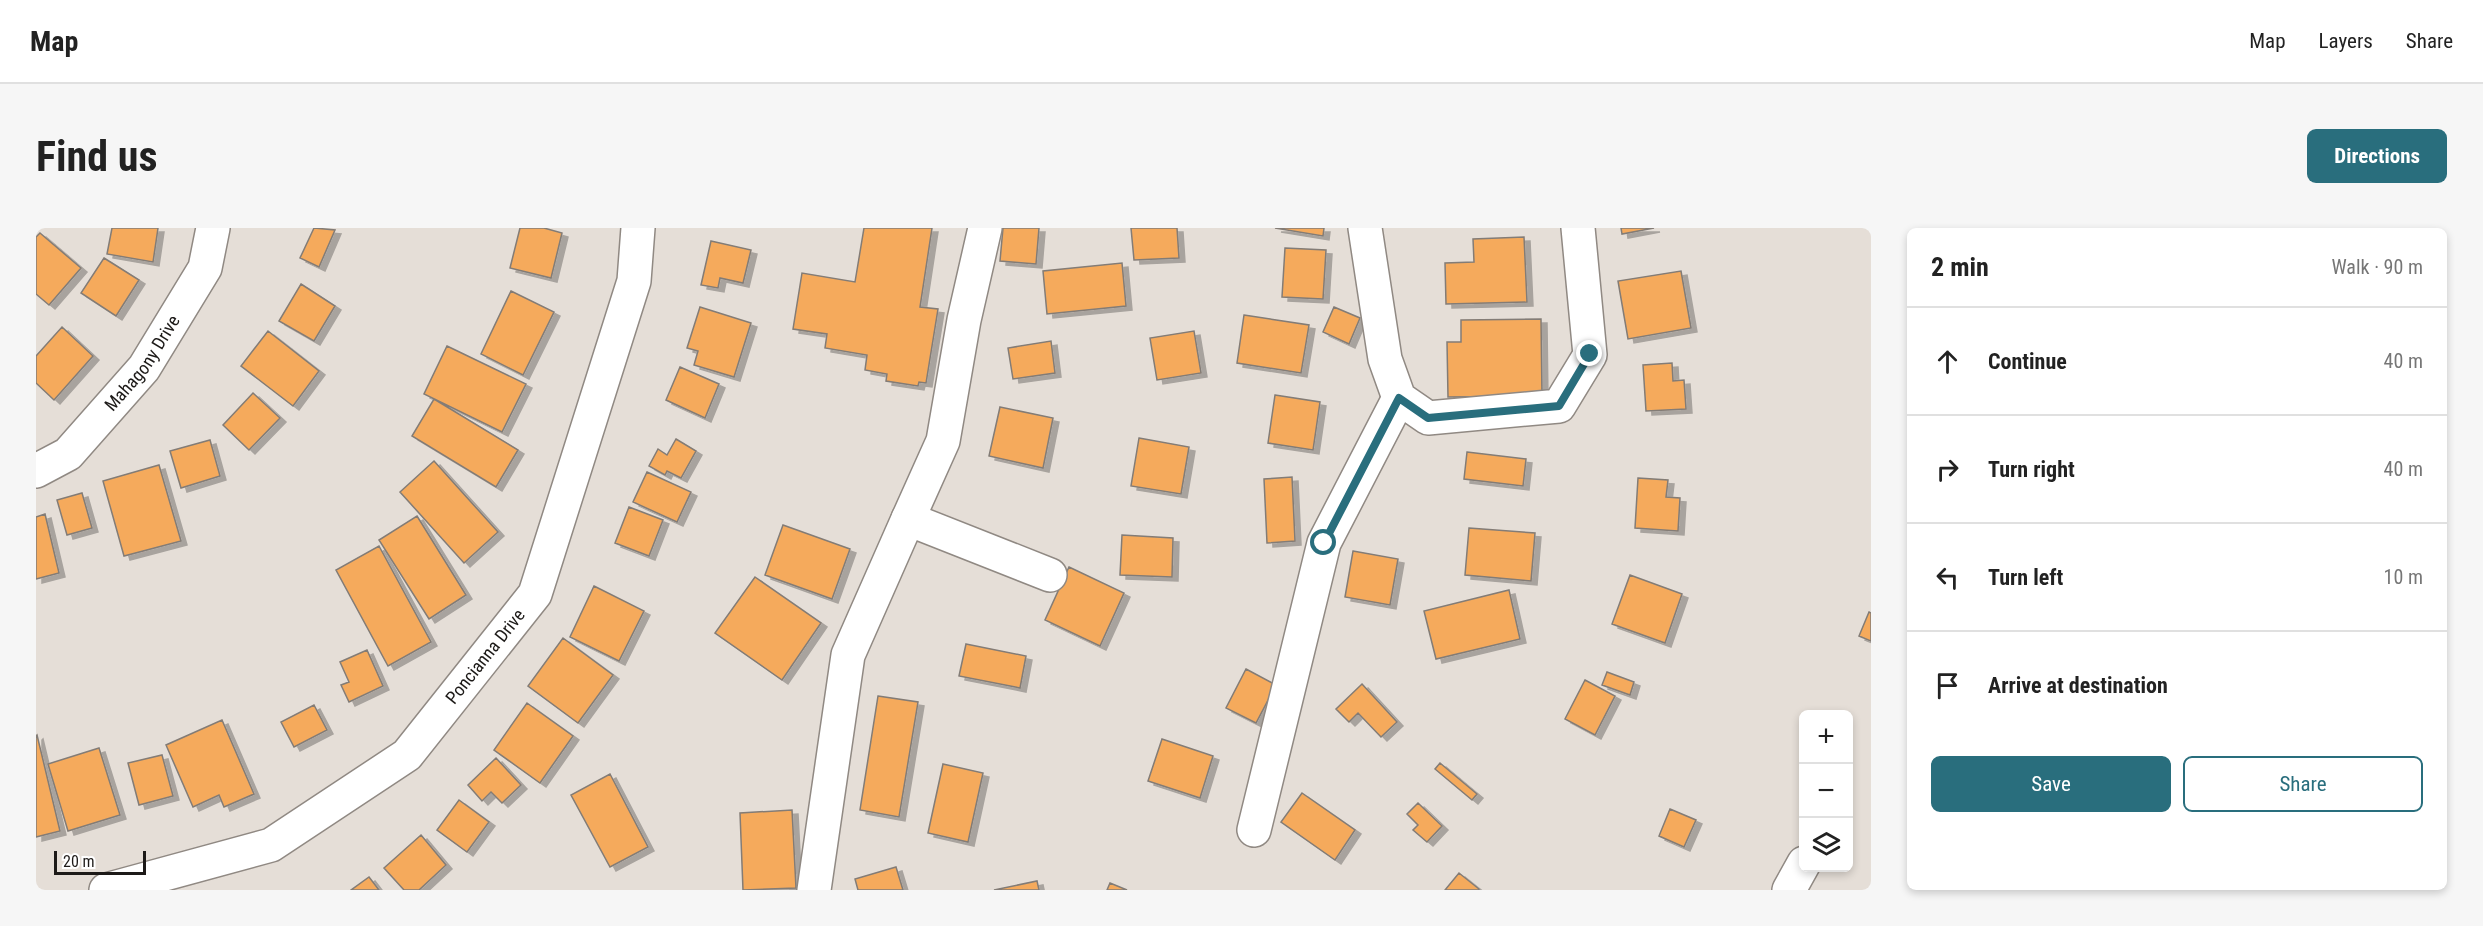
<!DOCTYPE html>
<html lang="en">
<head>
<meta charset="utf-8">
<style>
	body { margin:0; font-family:"Roboto Condensed",sans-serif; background:#f6f6f6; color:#222 }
	.controls { position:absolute; right:18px; bottom:18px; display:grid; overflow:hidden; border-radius:9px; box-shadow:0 3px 9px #0003 }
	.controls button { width:54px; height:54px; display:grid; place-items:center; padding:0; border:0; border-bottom:2px solid #e0e0e0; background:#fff; color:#222; font:30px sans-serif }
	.scale { position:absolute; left:18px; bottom:15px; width:92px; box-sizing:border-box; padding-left:6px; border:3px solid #1d1a18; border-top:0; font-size:16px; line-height:21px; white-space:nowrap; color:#1d1a18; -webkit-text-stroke:4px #fff; paint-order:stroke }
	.stop { position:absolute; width:18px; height:18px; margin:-14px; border:4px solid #296e7d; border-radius:50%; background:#fff }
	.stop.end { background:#296e7d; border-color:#fff; box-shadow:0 2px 6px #0008 }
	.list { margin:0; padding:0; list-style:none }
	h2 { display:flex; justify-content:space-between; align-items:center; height:78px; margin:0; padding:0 24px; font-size:26px }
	h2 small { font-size:20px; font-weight:400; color:#767676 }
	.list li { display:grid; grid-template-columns:39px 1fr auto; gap:18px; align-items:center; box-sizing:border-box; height:108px; padding:0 24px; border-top:2px solid #e0e0e0 }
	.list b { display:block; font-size:22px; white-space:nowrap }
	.list em { font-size:20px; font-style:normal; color:#767676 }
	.actions { display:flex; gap:12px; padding:18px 24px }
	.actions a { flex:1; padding:14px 0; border:2px solid #296e7d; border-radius:9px; text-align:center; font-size:21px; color:#296e7d }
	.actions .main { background:#296e7d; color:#fff }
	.icon { flex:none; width:33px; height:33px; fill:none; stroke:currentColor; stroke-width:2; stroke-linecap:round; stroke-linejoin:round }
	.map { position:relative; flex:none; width:1835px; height:662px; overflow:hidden; border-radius:9px }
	header { display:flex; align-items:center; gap:36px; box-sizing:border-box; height:84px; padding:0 30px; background:#fff; border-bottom:2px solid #e0e0e0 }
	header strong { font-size:28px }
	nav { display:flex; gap:33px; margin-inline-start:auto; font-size:21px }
	.intro { display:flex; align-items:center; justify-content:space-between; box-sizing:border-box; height:144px; padding:0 36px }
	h1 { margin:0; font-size:42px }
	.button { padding:15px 27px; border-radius:9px; background:#296e7d; color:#fff; font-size:21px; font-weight:700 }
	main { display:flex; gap:36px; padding:0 36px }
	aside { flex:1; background:#fff; border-radius:9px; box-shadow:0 3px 9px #0003 }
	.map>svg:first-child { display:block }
	.building { fill:#f5aa5c; stroke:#837c76; stroke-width:1.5; filter:url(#shadow) }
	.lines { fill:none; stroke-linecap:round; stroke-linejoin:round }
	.minor-casing { stroke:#908983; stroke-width:36 }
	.minor { stroke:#fff; stroke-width:33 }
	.route { stroke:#296e7d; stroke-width:8 }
	.labels { text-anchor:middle; stroke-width:5; stroke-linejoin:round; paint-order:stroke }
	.street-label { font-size:18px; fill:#1d1a18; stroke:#fff }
</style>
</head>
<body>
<header>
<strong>Map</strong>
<nav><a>Map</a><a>Layers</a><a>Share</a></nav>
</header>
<div class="intro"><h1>Find us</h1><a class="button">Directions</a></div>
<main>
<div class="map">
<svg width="1835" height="662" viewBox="0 0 1835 662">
	<defs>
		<filter id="shadow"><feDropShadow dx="6" dy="4" stdDeviation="0" flood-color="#0004"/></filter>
	</defs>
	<rect width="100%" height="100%" fill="#e5ded7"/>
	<path class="building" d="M76 0H122L117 34 71 26Z
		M278 0 299 2 283 39 264 30Z
		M484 0H508L526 5 515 50 474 40Z
		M828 0H896L884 79 902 81 890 155 883 154 882 158 850 153 851 146 829 142 831 127 789 120 791 106 757 101 766 45 819 54Z
		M967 0H1003L1000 36 964 33Z
		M1095 0H1141L1143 30 1098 32Z
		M1239 0H1288L1287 8Z
		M1585 0H1618L1586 6Z
		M4 5 45 40 13 77 0 66V9Z
		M1488 9 1491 74 1410 76 1409 35 1438 34 1437 11Z
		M675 13 715 22 707 55 684 50 682 60 665 57Z
		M1249 20 1290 22 1287 71 1246 69Z
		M68 30 103 52 80 88 45 65Z
		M1086 35 1090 78 1011 86 1007 43Z
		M1645 43 1655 100 1592 111 1582 53Z
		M265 56 299 78 278 113 243 93Z
		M475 63 518 84 487 147 445 126Z
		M664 79 715 95 698 149 658 137 662 123 651 120Z
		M1298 79 1324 90 1313 116 1287 104Z
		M1208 87 1273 97 1265 145 1201 135Z
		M1505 91 1506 168 1412 169 1411 114H1425V92Z
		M26 99 57 128 18 172 0 155V128Z
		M232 103 283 143 257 178 205 138Z
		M1158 103 1165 145 1121 152 1114 110Z
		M1015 113 1019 145 977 151 972 120Z
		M411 118 490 156 466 204 388 166Z
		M1636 135 1637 153 1648 152 1650 181 1610 183 1607 137Z
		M644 139 683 156 669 190 630 172Z
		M217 165 244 190 213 222 187 197Z
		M1239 167 1284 174 1277 222 1232 215Z
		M398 171 482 222 460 259 376 208Z
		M964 179 1017 190 1007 240 953 228Z
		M1103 210 1153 219 1145 266 1095 258Z
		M640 211 660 223 645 250 631 243 629 247 613 238 622 221 631 227Z
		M174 212 184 248 145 260 134 223Z
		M1431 224 1490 231 1487 258 1428 251Z
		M398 233 462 304 428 335 364 264Z
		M123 237 145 313 88 328 67 253Z
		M611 244 655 264 641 294 597 274Z
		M1256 249 1259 313 1231 315 1228 251Z
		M1602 250 1632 252 1630 269 1644 270 1642 303 1599 300Z
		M46 265 56 300 31 307 21 272Z
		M593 279 627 292 613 328 579 315Z
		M9 286 23 345 0 351V289Z
		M381 288 430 367 393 391 343 312Z
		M747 297 814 321 796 371 729 347Z
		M1433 300 1499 305 1495 353 1429 347Z
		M1086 307 1137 310 1136 349 1084 347Z
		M343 318 395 414 352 438 300 342Z
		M1317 323 1362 331 1354 377 1309 369Z
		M1033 339 1088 365 1064 418 1009 392Z
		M1594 347 1646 366 1629 415 1576 396Z
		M719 349 785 395 746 452 679 405Z
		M558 358 608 383 583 433 534 409Z
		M1473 362 1484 411 1400 431 1388 383Z
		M1833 384 1835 385V413L1823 408Z
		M527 410 577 447 542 495 492 458Z
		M930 416 990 428 984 460 923 448Z
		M331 422 347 458 313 474 305 457 313 454 304 434Z
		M1210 441 1240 457 1220 495 1190 480Z
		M1571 444 1598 454 1594 467 1566 457Z
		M1549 452 1579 468 1559 507 1529 491Z
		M1326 456 1361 494 1345 509 1322 485 1313 494 1300 481Z
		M842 468 882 474 863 589 824 582Z
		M491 475 537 508 504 555 458 522Z
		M278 477 291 502 258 519 245 494Z
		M186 492 218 566 188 579 183 567 157 579 130 517Z
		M1 507 24 603 0 609V508Z
		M1126 511 1177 528 1164 570 1112 553Z
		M63 520 84 587 32 603 12 536Z
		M126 527 137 568 103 577 92 535Z
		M460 530 485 557 466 575 455 564 446 573 432 557Z
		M1404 535 1441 566 1436 572 1399 541Z
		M907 536 947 545 932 614 892 605Z
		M574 546 612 619 574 639 535 567Z
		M1266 565 1319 602 1299 632 1245 594Z
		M423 572 453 594 431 624 401 602Z
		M1382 575 1406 598 1391 614 1377 602 1382 597 1371 586Z
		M1634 581 1660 592 1648 619 1623 608Z
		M756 582 760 660 707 662 704 585Z
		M385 607 410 637 383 662H368L348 640Z
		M860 639 867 662H822L819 651Z
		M1423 645 1443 661V662H1409Z
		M333 649 343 662H315Z
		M1001 653 1003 662H958Z
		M1074 655 1091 662H1071Z"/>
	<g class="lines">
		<defs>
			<g id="minor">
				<path d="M1329 0 1349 131 1363 170 1392 190 1523 178 1554 127 1542 0"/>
				<path id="s1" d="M0 243 32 226 108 140 169 40 177 0"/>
				<path d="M872 291 907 213 928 92 949 0"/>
				<path d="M1218 602 1288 315 1363 170"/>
				<path id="s2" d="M70 662 235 617 371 527 499 366 598 53 602 0"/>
				<path d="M778 662 812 427 872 291 1014 347"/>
				<path d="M1753 662 1768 635"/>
			</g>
		</defs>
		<use href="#minor" class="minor-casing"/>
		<use href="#minor" class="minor"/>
	</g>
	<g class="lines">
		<path class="route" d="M1288 315 1363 170 1392 190 1523 178 1554 126"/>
	</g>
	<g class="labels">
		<g class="street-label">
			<text dy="6" stroke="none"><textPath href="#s1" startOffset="154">Mahagony Drive</textPath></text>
			<text dy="6" stroke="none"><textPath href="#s2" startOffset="460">Poncianna Drive</textPath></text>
		</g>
	</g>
</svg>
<div class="controls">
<button>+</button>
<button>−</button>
<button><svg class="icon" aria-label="layers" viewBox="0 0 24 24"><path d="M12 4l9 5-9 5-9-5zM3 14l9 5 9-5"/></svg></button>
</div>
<div class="scale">20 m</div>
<div class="stop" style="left:1288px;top:315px"></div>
<div class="stop end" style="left:1554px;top:126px"></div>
</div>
<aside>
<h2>2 min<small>Walk · 90 m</small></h2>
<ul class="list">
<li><svg class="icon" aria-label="ahead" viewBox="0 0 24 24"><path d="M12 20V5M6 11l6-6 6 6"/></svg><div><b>Continue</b></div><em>40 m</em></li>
<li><svg class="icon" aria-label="right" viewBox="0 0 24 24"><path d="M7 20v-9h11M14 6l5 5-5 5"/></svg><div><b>Turn right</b></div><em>40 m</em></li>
<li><svg class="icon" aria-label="left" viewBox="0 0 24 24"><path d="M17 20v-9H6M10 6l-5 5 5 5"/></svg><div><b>Turn left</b></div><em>10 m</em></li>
<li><svg class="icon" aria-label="arrive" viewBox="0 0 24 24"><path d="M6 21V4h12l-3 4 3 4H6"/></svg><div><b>Arrive at destination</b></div></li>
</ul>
<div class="actions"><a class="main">Save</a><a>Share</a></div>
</aside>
</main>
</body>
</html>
